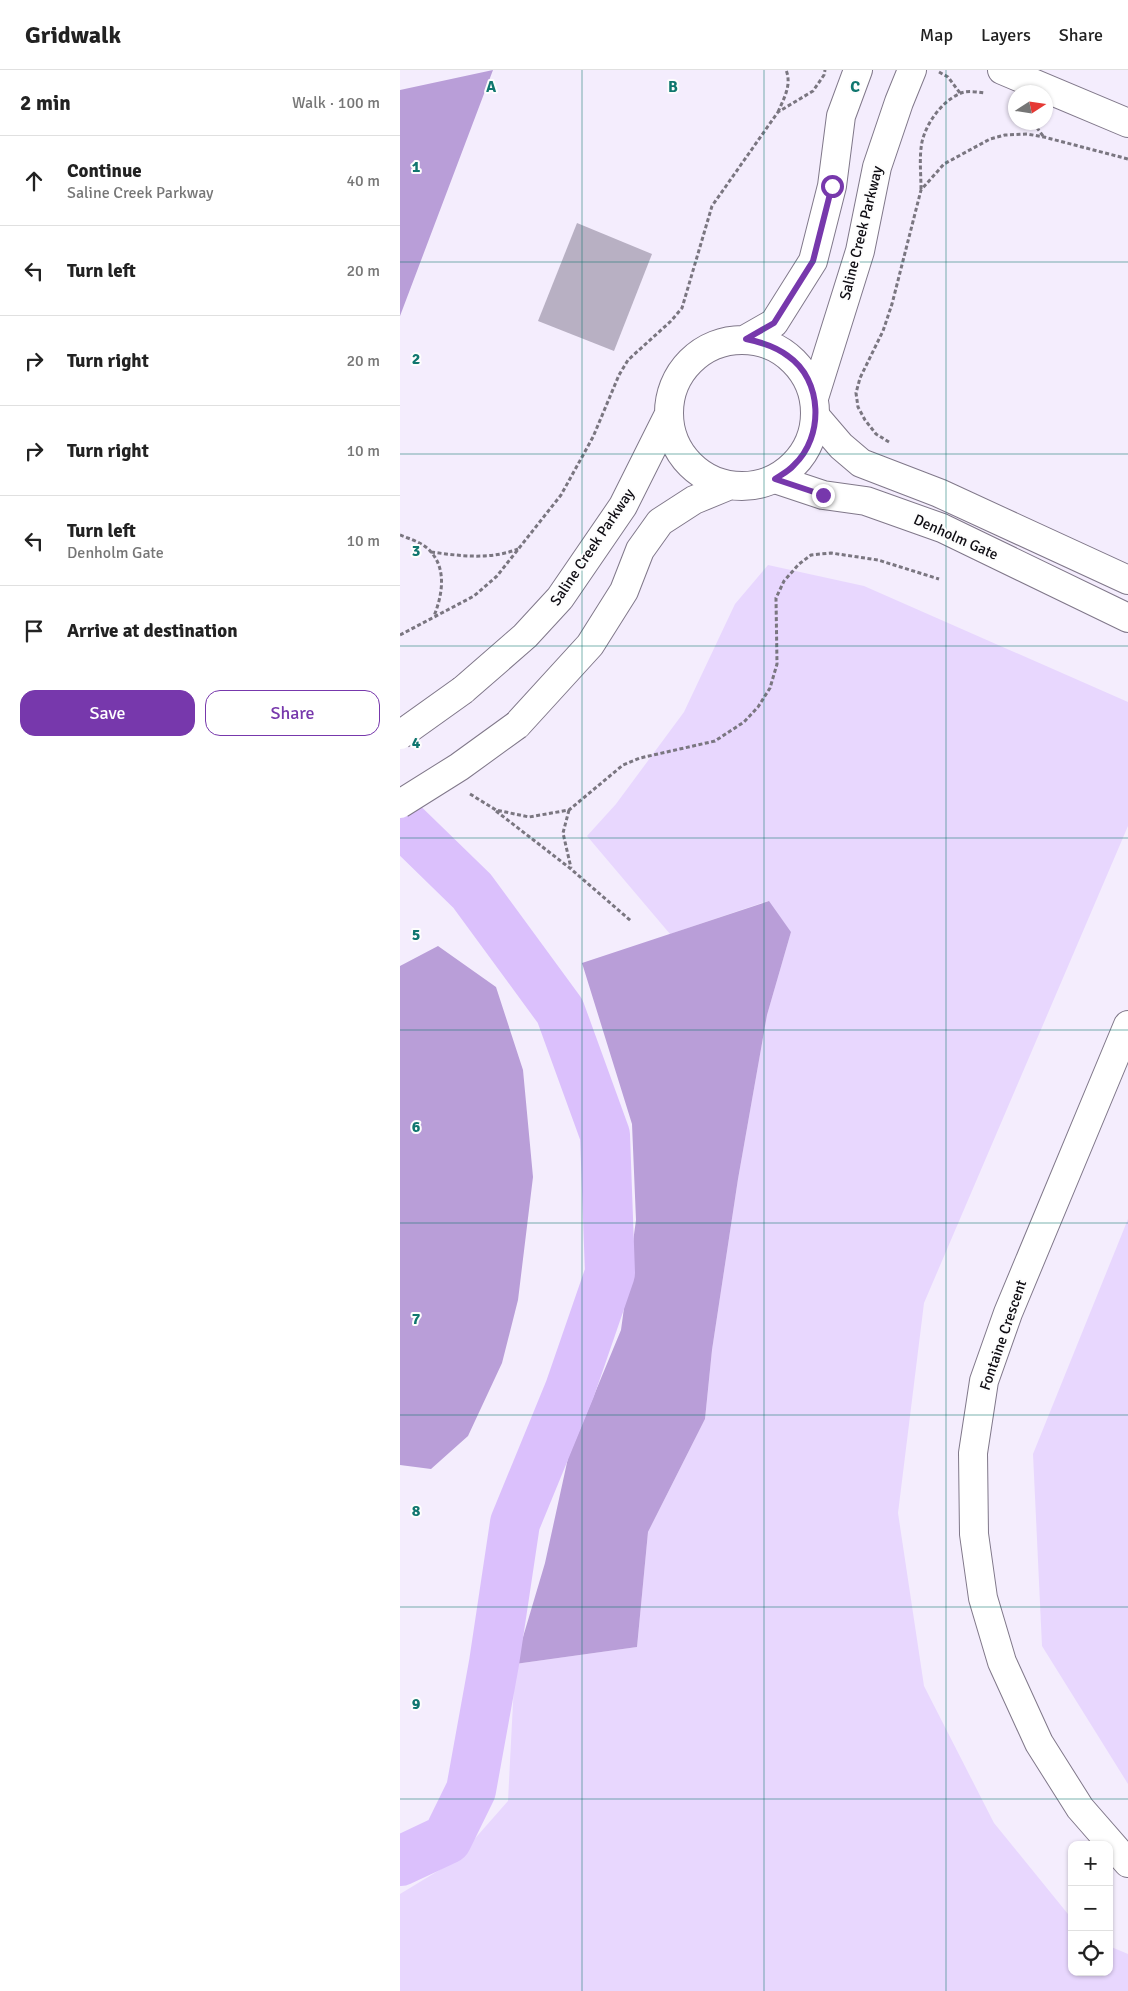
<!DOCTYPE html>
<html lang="en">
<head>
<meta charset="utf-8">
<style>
	body { margin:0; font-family:Signika,sans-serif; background:#f6f6f6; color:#222 }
	.controls { position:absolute; right:15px; bottom:15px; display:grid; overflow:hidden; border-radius:10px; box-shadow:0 1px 4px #0004 }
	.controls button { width:45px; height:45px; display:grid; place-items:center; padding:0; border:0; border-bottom:1px solid #e0e0e0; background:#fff; color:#222; font:25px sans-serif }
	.compass { position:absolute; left:608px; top:15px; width:45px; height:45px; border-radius:50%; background:#fff; box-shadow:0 1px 4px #0004; rotate:78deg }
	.stop { position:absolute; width:15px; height:15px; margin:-11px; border:4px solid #7738ac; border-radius:50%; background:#fff }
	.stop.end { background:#7738ac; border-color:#fff; box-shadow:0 1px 5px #0008 }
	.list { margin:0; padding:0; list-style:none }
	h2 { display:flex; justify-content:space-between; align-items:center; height:65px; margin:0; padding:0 20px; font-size:21px }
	h2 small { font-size:16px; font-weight:400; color:#767676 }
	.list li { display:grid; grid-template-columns:32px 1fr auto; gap:15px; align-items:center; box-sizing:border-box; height:90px; padding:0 20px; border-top:1px solid #e0e0e0 }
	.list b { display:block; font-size:19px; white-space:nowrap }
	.list p { margin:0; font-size:16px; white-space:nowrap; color:#767676 }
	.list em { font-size:16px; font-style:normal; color:#767676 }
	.actions { display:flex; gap:10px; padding:15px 20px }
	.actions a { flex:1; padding:11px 0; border:1px solid #7738ac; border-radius:15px; text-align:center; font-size:18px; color:#7738ac }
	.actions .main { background:#7738ac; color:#fff }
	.icon { flex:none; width:28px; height:28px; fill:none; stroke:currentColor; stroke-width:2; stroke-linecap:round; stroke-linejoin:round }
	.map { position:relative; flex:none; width:728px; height:1921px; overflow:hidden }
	header { display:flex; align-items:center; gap:30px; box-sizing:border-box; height:70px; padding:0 25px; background:#fff; border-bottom:1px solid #e0e0e0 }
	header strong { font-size:24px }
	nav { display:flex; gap:28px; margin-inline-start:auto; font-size:18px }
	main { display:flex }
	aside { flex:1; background:#fff }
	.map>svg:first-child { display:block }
	.green { fill:#e8d7fe }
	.forest { fill:#b99ed8 }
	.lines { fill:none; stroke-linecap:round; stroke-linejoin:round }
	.river { stroke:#dbc0fc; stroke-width:50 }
	.building { fill:#b8b0c3 }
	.minor-casing { stroke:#80788a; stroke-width:30 }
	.major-casing { stroke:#80788a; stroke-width:30 }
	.path { stroke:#7a7680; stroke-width:3; stroke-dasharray:4 2.5; stroke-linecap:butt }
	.minor { stroke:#fff; stroke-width:28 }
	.major { stroke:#fff; stroke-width:28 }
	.major-bridge-casing { stroke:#80788a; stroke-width:30; stroke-linecap:butt }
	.major-bridge { stroke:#fff; stroke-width:28 }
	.route { stroke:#7738ac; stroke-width:6 }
	.grid { fill:none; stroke:#0f766e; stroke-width:1; stroke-opacity:0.55 }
	.labels { text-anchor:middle; stroke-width:4; stroke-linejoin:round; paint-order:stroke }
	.street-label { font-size:15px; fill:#0e0c12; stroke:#fdfdfd }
	.grid-label { font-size:16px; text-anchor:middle; font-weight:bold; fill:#0f766e; stroke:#fdfdfd; stroke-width:4; stroke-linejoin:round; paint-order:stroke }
</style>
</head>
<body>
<header>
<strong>Gridwalk</strong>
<nav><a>Map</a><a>Layers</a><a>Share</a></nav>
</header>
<main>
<aside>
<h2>2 min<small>Walk · 100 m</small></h2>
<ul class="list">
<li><svg class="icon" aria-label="ahead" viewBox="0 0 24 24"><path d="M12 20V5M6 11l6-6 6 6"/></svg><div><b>Continue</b><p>Saline Creek Parkway</p></div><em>40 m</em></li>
<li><svg class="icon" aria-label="left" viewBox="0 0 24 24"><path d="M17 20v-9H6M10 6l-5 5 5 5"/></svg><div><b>Turn left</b></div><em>20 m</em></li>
<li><svg class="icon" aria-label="right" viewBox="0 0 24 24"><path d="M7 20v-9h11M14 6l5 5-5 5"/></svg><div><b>Turn right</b></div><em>20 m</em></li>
<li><svg class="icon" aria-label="right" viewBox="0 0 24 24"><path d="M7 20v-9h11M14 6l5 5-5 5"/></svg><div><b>Turn right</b></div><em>10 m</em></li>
<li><svg class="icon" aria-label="left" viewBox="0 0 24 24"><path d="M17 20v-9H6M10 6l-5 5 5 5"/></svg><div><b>Turn left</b><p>Denholm Gate</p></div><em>10 m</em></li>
<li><svg class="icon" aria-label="arrive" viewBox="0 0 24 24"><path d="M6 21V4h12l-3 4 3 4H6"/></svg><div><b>Arrive at destination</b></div></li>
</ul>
<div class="actions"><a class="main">Save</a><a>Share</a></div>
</aside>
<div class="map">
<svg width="728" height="1921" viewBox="0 0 728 1921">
	<rect width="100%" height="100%" fill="#f4edfd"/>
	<path class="green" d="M368 495 464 516 728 632V756L524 1233 498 1443 524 1616 594 1753 672 1849V1902H709V1876L728 1884V1921H0V1824L56 1790 108 1731 115 1594 237 1577 248 1462 305 1349 312 1280 338 1109 367 945 391 862 368 831 270 864 187 766 216 734 284 642 335 534Z
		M728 1149V1714L642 1576 633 1384Z"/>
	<path class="forest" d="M93 0 0 246V20Z
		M369 831 391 862 367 945 338 1109 312 1280 305 1349 248 1462 237 1577 115 1594 145 1493 168 1388 221 1260 236 1150 232 1054 182 893Z
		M38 876 96 917 123 1000 133 1107 118 1230 102 1293 68 1366 31 1399 0 1395V896Z"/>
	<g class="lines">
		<path class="river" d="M0 751 72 821 160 941 205 1065 210 1203 170 1319 115 1453 94 1593 71 1720 47 1769 0 1791"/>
	</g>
	<path class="building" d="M177 153 252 184 214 281 138 251Z"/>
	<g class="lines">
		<defs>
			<path id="minor" d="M417 348 441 376 461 393 539 423 728 510
				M375 409 423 425 466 431 542 458 728 548
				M728 955 608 1243 584 1311 573 1383 574 1464 583 1528 602 1592 639 1673 680 1738 728 1793"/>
			<path id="major" d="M602 0 728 53
				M346 269 374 253 413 191 432 116 441 46 458 0
				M269 343a73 73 0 1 1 146 0a73 73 0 1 1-146 0Z
				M414 328 460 181 477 97 499 32 512 0
				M63 620 125 566 160 528 223 436 268 346
				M117 655 190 575 224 521 240 480 260 452 294 430 328 416"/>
		</defs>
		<use href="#minor" class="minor-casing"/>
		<use href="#major" class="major-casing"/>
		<path class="path" d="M539 2 548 7 560 23
			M378 42C384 28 392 15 386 0
			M633 52 643 66
			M521 119C521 104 519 87 522 72 526 54 541 32 559 24 566 20 577 22 585 23
			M489 372 476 364 465 350 458 337 456 323 460 308 483 261 492 234 521 120 544 94 590 69 605 65 627 64 644 67 728 89
			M0 465C10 469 24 473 31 482 47 500 42 526 34 546
			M31 482C61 486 90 490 118 479
			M0 565 74 526 97 506 161 425 193 367 219 305 228 290 271 251 282 238 312 136 378 42 413 21 424 5 425 0
			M70 724 96 740 129 747 169 740 223 695 240 688 315 671 344 652 358 637 370 618 377 594 376 528 384 511 399 494 411 485 431 483 478 490 539 509
			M169 740 163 763 171 798
			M96 741 171 799 231 851"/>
		<use href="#minor" class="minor"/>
		<use href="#major" class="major"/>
		<defs>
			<path id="major-bridge" d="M0 665 63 620
				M0 734 59 697 117 655"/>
		</defs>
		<use href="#major-bridge" class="major-bridge-casing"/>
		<use href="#major-bridge" class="major-bridge"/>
	</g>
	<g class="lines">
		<path class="route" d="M423 425 375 409C381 405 389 401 394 395 424 367 423 310 388 286 375 276 361 272 346 269L374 253 413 191 432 116"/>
	</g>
	<path class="grid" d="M182 0V1921M364 0V1921M546 0V1921M0 192H728M0 384H728M0 576H728M0 768H728M0 960H728M0 1153H728M0 1345H728M0 1537H728M0 1729H728"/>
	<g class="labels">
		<g class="street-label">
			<text transform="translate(461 163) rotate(-76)" y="5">Saline Creek Parkway</text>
			<text transform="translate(556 467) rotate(24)" y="5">Denholm Gate</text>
			<text transform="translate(192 477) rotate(-56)" y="5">Saline Creek Parkway</text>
			<text transform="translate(603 1265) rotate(-71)" y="5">Fontaine Crescent</text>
		</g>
	</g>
	<g class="grid-label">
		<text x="91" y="22">A</text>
		<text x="273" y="22">B</text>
		<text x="455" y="22">C</text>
		<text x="16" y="102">1</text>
		<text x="16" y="294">2</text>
		<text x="16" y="486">3</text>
		<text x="16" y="678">4</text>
		<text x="16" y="870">5</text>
		<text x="16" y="1062">6</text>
		<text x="16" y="1254">7</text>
		<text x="16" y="1446">8</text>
		<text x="16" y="1639">9</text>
	</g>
</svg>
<div class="controls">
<button>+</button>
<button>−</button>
<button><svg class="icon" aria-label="locate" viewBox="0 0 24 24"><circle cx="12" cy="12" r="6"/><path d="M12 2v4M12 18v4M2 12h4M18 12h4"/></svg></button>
</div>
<svg class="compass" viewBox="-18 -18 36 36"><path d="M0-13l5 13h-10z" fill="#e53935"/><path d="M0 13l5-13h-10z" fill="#767676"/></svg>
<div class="stop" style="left:432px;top:116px"></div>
<div class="stop end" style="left:423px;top:425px"></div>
</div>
</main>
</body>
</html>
